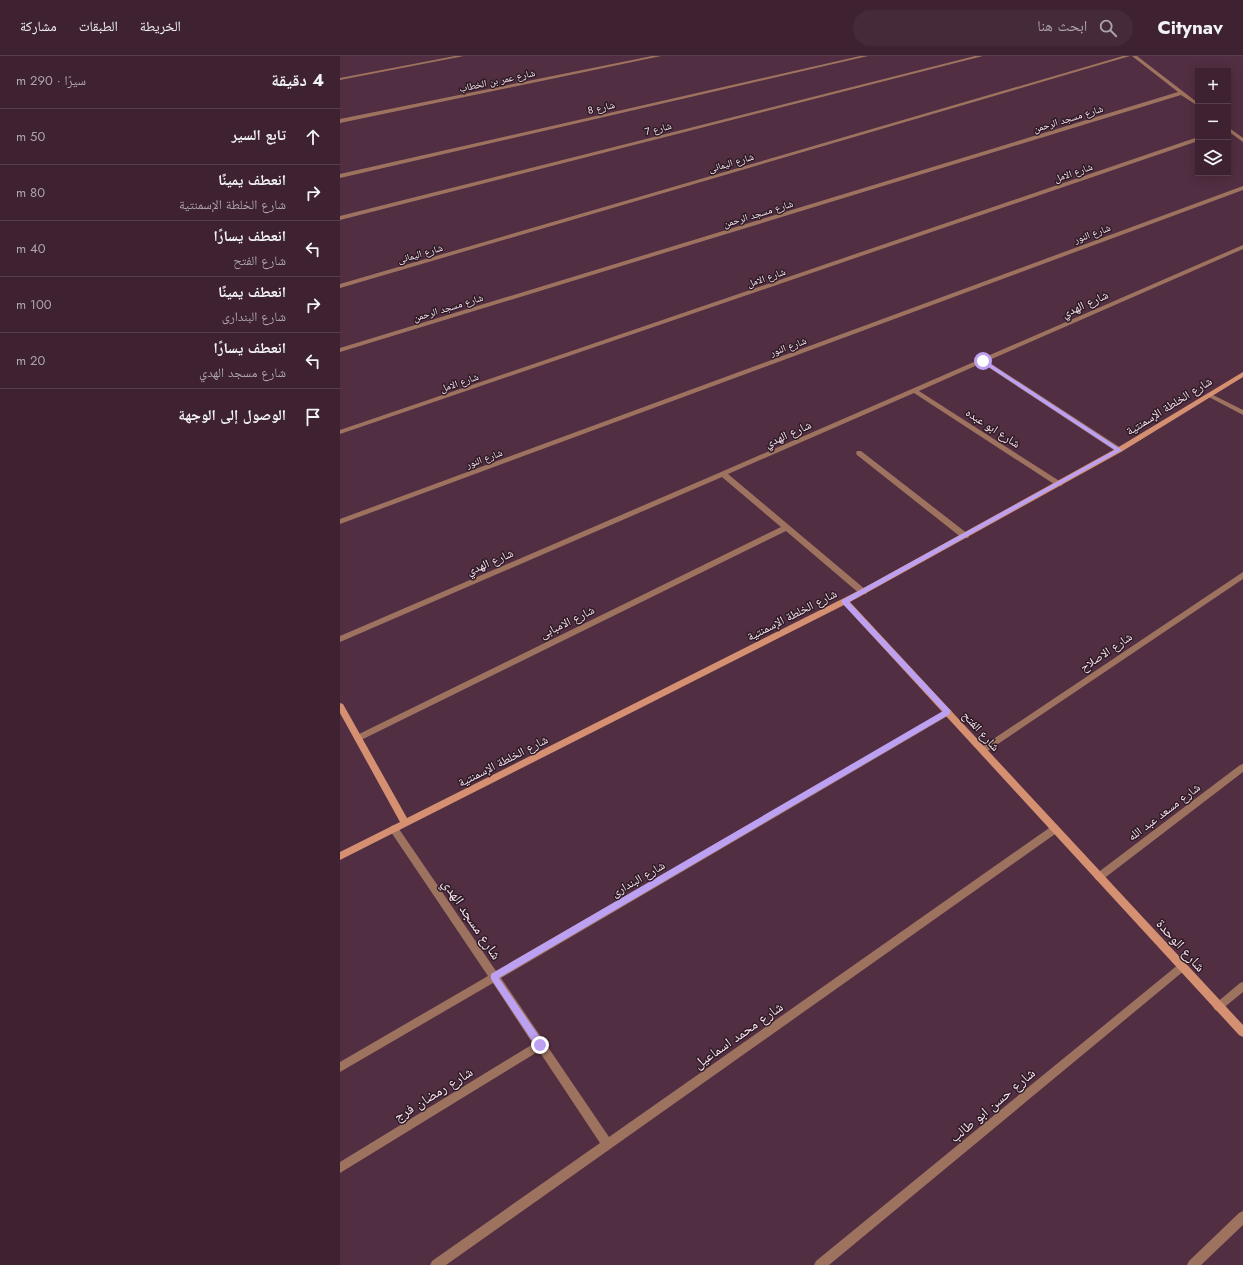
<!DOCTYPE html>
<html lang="ar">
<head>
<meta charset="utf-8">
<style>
	body { margin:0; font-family:Jost,"Noto Naskh Arabic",sans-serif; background:#452a3a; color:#f1f3f6; direction:rtl }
	.controls { position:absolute; right:12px; top:12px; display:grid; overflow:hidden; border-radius:0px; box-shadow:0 2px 10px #0003 }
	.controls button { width:36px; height:36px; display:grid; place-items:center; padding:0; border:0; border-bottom:1px solid #573f4d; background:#3e2232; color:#f1f3f6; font:20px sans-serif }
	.stop { position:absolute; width:12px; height:12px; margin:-9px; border:3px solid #bca0f2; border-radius:50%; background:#fff }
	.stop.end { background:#bca0f2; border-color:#fff; box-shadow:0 1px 4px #0008 }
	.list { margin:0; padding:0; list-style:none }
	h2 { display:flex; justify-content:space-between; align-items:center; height:52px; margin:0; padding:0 16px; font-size:17px }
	h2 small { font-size:13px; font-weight:400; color:#ada4ac }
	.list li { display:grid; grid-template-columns:26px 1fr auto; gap:12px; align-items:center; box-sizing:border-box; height:56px; padding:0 16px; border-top:1px solid #573f4d }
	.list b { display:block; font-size:15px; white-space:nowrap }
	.list p { margin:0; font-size:13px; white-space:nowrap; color:#ada4ac }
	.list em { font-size:13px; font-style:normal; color:#ada4ac }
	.icon { flex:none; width:22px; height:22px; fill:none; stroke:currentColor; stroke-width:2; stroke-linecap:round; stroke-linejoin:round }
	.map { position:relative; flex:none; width:903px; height:1209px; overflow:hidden; direction:ltr }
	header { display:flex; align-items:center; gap:24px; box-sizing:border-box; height:56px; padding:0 20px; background:#3e2232; border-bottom:1px solid #573f4d }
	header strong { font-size:19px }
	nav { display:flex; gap:22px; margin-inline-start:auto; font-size:14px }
	.search { width:280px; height:36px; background:#452a3a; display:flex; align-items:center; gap:10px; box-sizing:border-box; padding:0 14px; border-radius:22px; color:#ada4ac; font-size:15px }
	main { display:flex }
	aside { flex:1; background:#3e2232 }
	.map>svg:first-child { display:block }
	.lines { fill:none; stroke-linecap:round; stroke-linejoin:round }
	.street { fill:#9d735f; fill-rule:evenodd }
	.secondary { fill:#d49071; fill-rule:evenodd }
	.route { fill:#bca0f2 }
	.labels { text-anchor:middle; stroke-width:3; stroke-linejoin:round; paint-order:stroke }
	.far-street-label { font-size:10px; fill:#fde4f1; stroke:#2d1c26 }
	.street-label { font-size:12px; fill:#fde4f1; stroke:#2d1c26 }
	.near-street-label { font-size:14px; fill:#fde4f1; stroke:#2d1c26 }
</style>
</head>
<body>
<header>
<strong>Citynav</strong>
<div class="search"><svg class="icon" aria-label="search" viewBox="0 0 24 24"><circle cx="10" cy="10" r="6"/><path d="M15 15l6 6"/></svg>ابحث هنا</div>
<nav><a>الخريطة</a><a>الطبقات</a><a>مشاركة</a></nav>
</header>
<main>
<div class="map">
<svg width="903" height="1209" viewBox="0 0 903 1209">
	<rect width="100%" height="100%" fill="#522e42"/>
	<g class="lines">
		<path class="street" d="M115 0H124L0 24V22Z
			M312 0H321L0 67V63Z
			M520 0H528L0 122V118Z
			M635 0H643L0 164V160Z
			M783 0H790L0 232V228Z
			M792 0H797L858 47V50L841 39 0 296V292L838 36Z
			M888 71 903 82V86L888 75Z
			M858 81V85L0 378V374Z
			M903 130V134L0 468V463Z
			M903 189V193L647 305 781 392 782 394 781 396H777L642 307 579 335 721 426 723 428 721 430H717L574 337 388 418 526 534 527 536 526 538H520L446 475 21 684H15L14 682 15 680 441 471 382 421 0 586V580L381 416Z
			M869 337 903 354V359L867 340V338Z
			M517 395H521L628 478 629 480 628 482H622L517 399 516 397Z
			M903 516V523L646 696H640L639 694 640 692Z
			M608 653 611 654 612 656 611 658 161 922 269 1081 712 770 715 769 718 770 719 773 718 776 106 1209H90L92 1205 260 1087 199 995 0 1117V1106L193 988 153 927 0 1016V1006L148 920 51 776 50 773 51 770 54 769 57 770 156 915Z
			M903 708V716L762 824 759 825 756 824 754 821 756 818 900 709Z
			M842 907 845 908 847 911 845 914 489 1209H474L476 1205 839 908Z
			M903 926V936L881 954 878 955 875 954 873 951 875 948 900 927Z
			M903 1155V1169L861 1209H847L849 1205 899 1157Z"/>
		<path class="secondary" d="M903 316V321L781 396 510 546 903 969V981L899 979 504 549 0 804V796L60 766 0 657V647L3 648 67 762 520 534 777 392Z"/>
	</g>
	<path class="route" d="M643 303 782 394 509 546 610 654V658L159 922 203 986 204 989 203 992H197L151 923V918L603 655 502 547V544L775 394 641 306V304Z"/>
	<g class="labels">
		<g class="far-street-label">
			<text transform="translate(157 24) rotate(-12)" y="4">شارع عمر بن الخطاب</text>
			<text transform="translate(261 51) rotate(-13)" y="4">شارع 8</text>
			<text transform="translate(728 62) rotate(-17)" y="4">شارع مسجد الرحمن</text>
			<text transform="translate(318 72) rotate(-14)" y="4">شارع 7</text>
			<text transform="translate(391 106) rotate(-16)" y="4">شارع اليمانى</text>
			<text transform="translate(733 116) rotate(-19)" y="4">شارع الامل</text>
			<text transform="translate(418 157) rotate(-17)" y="4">شارع مسجد الرحمن</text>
			<text transform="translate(752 177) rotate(-20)" y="4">شارع النور</text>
			<text transform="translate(80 197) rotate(-16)" y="4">شارع اليمانى</text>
			<text transform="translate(426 221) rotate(-19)" y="4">شارع الامل</text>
			<text transform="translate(108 251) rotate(-17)" y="4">شارع مسجد الرحمن</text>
			<text transform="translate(448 290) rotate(-20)" y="4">شارع النور</text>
			<text transform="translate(119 326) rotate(-19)" y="4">شارع الامل</text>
			<text transform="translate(144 402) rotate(-20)" y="4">شارع النور</text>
		</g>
		<g class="street-label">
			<text transform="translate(745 248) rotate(-24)" y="4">شارع الهدي</text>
			<text transform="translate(829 350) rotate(-32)" y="4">شارع الخلطة الإسمنتية</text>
			<text transform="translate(653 372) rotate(33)" y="4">شارع ابو عبده</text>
			<text transform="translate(448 378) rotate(-24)" y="4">شارع الهدي</text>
			<text transform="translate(150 506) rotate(-23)" y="4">شارع الهدي</text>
			<text transform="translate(452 559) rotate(-27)" y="4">شارع الخلطة الإسمنتية</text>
			<text transform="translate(227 566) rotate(-26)" y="4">شارع الامبابى</text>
			<text transform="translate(766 596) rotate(-34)" y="4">شارع الاصلاح</text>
			<text transform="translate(641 675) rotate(48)" y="4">شارع الفتح</text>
			<text transform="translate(163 705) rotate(-27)" y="4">شارع الخلطة الإسمنتية</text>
			<text transform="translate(824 756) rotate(-37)" y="4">شارع مسعد عبد الله</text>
			<text transform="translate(298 823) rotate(-30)" y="4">شارع البندارى</text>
		</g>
		<g class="near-street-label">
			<text transform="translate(132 863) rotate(56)" y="5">شارع مسجد الهدي</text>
			<text transform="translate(841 889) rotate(48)" y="5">شارع الوحدة</text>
			<text transform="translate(398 979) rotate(-35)" y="5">شارع محمد اسماعيل</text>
			<text transform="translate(93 1038) rotate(-32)" y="5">شارع رمضان فرج</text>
			<text transform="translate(652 1049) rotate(-40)" y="5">شارع حسن ابو طالب</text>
		</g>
	</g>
</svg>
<div class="controls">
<button>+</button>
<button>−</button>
<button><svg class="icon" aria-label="layers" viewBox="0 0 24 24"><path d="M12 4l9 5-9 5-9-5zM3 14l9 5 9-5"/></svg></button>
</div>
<div class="stop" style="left:643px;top:305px"></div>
<div class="stop end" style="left:200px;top:989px"></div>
</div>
<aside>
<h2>4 دقيقة<small>سيرًا · 290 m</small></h2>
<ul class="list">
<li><svg class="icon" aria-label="ahead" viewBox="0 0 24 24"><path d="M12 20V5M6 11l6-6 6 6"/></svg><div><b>تابع السير</b></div><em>50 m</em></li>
<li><svg class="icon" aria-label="right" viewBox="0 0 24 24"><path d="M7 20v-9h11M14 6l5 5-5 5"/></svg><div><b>انعطف يمينًا</b><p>شارع الخلطة الإسمنتية</p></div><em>80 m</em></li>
<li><svg class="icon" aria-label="left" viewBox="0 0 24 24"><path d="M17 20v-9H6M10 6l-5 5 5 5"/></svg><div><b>انعطف يسارًا</b><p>شارع الفتح</p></div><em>40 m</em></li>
<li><svg class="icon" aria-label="right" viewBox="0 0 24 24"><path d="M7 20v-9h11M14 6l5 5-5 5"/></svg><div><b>انعطف يمينًا</b><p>شارع البندارى</p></div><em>100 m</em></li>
<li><svg class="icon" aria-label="left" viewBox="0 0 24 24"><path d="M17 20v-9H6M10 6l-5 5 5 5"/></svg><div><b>انعطف يسارًا</b><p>شارع مسجد الهدي</p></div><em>20 m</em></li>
<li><svg class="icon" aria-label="arrive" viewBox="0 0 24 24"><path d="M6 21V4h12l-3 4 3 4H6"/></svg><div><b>الوصول إلى الوجهة</b></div></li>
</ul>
</aside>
</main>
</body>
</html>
